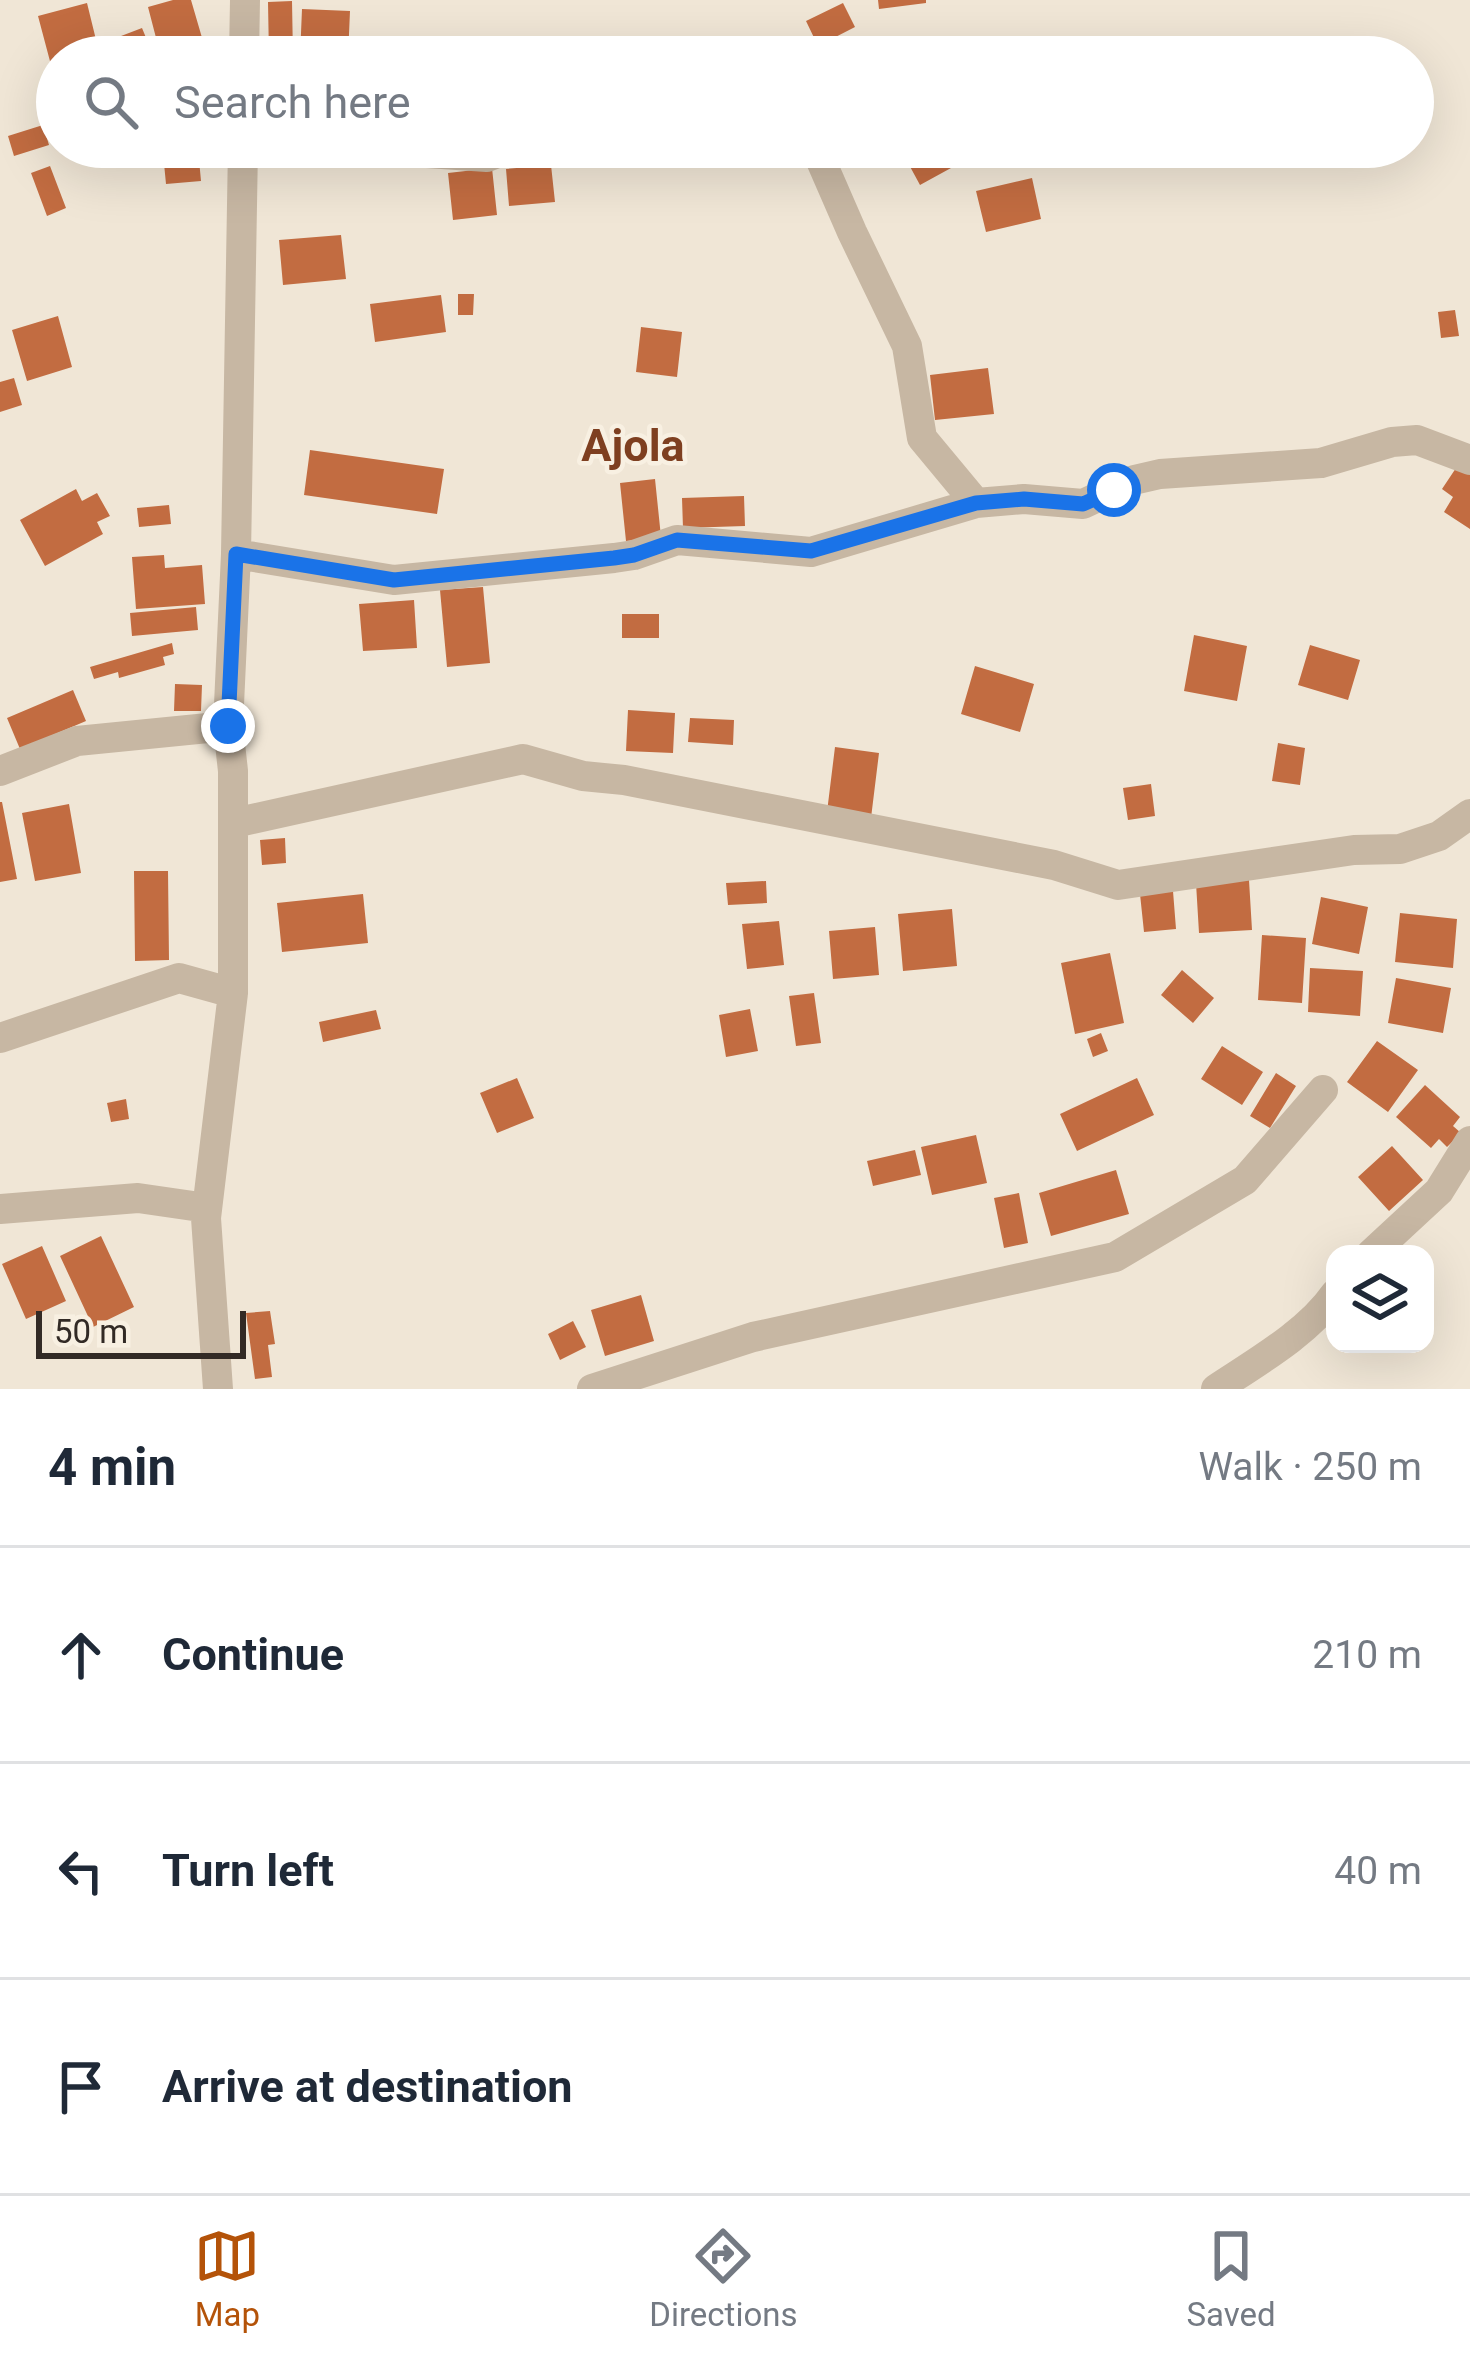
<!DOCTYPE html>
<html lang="en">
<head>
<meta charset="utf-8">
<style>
	body { margin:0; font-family:Roboto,sans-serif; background:#f2f2f3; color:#1f2937 }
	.controls { position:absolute; right:36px; bottom:36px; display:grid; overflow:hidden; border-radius:24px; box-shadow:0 12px 48px #0002 }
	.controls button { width:108px; height:108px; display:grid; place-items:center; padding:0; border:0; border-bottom:3px solid #e0e1e3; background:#fff; color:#1f2937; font:60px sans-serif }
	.scale { position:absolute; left:36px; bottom:30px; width:210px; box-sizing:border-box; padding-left:12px; border:6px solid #322a25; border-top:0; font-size:33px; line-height:42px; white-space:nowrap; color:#322a25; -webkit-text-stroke:9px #f8f0e2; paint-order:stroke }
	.stop { position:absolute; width:36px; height:36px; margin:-27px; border:9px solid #1a73e8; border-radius:50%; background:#fff }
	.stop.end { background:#1a73e8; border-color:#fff; box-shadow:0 3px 12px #0008 }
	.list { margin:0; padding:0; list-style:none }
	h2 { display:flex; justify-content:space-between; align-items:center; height:156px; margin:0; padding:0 48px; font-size:51px }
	h2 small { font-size:39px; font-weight:400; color:#747a83 }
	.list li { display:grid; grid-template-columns:78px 1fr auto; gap:36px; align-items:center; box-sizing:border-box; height:216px; padding:0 48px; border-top:3px solid #e0e1e3 }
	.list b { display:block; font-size:45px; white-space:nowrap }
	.list em { font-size:39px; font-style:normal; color:#747a83 }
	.icon { flex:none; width:66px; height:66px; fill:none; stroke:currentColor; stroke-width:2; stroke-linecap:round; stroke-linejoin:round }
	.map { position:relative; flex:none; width:1470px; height:1389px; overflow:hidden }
	.search { position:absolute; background:#fff; box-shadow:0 12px 48px #0002; left:36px; right:36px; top:36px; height:132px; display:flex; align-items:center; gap:30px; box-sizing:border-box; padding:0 42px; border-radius:66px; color:#747a83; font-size:45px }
	.sheet { height:804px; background:#fff }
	nav { display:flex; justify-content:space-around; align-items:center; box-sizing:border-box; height:168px; border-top:3px solid #e0e1e3; background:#fff; font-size:33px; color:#747a83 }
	nav a { display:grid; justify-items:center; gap:6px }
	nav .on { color:#b45309 }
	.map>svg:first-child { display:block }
	.building { fill:#c26c41 }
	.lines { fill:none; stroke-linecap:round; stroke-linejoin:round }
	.street { stroke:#c7b7a3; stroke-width:30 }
	.route { stroke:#1a73e8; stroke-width:15 }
	.labels { text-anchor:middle; stroke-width:9; stroke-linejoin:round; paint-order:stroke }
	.quarter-label { font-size:45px; font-weight:bold; fill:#7e3f20; stroke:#f8f0e2 }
</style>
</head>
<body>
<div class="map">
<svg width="1470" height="1389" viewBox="0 0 1470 1389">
	<rect width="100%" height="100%" fill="#f0e6d6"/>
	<path class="building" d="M173 0H191L205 48 172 57H161L148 7Z
		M878 0H926V3L879 9Z
		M292 1 293 57H269L268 2Z
		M87 3 99 52 80 57H57V63L51 65 38 16Z
		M843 3 855 27 818 46 806 21Z
		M302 9 350 11 348 57H300Z
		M142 28 154 57H115L108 41Z
		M43 125 49 145 14 156 8 136Z
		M932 147H940L951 168 920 185 907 161Z
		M198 149 201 181 166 184 163 153Z
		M551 165 555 202 509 206 506 169Z
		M50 166 66 208 47 216 31 173Z
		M492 168 497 215 453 220 448 173Z
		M1032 178 1041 219 986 232 976 191Z
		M341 235 346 279 283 285 279 240Z
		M458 294H474L473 315H458Z
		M441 295 446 332 375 342 370 304Z
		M1455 310 1459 336 1441 338 1438 312Z
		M58 316 72 367 27 381 12 330Z
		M641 327 682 332 677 377 636 372Z
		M988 368 994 414 935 420 930 375Z
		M14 378 22 405 0 412V382Z
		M310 450 444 469 437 514 304 495Z
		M1458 465 1470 474V529L1444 512 1453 497 1442 489Z
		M655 479 661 537 626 541 620 483Z
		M76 489 82 501 97 493 110 516 97 522 103 534 45 566 20 520Z
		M744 496 745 526 683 528 682 498Z
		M169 505 171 524 139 527 137 508Z
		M164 555 165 568 202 565 205 604 136 609 132 557Z
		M483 587 490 663 447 667 440 590Z
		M414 600 417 648 363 651 359 604Z
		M196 607 198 630 132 636 130 613Z
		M622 614H659V638H622Z
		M1194 635 1247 646 1237 701 1184 691Z
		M172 643 174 654 163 657 165 665 119 678 118 672 94 679 90 667Z
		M1310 645 1360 660 1348 700 1298 685Z
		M975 666 1034 684 1020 732 961 714Z
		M175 684 202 685 201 711H174Z
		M73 690 86 721 20 749 7 718Z
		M628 710 675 713 673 753 626 751Z
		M690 718 734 720 733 745 688 742Z
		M1278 743 1305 748 1300 785 1272 781Z
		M835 747 879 753 871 818 827 812Z
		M1151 784 1155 816 1128 820 1123 788Z
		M0 802H2L17 879 0 882Z
		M69 804 81 873 35 881 22 813Z
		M285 838 286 863 262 865 260 840Z
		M134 871H168L169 960 135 961Z
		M1249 880 1252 930 1199 933 1196 883Z
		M766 881 767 903 728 905 726 883Z
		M1173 891 1176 929 1144 932 1140 894Z
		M363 894 368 943 282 952 277 903Z
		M1321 897 1368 907 1359 954 1312 944Z
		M952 909 957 966 903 971 898 914Z
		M1400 913 1457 919 1453 968 1395 962Z
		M779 921 784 965 747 969 742 924Z
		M875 927 879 975 833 979 829 931Z
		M1262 935 1306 938 1302 1003 1258 1000Z
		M1110 953 1124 1023 1075 1034 1061 963Z
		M1310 968 1363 971 1360 1016 1308 1012Z
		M1182 970 1214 998 1193 1023 1161 995Z
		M1396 978 1451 988 1443 1033 1388 1023Z
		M814 993 821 1043 796 1046 789 996Z
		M750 1009 758 1051 726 1057 719 1015Z
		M376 1010 381 1029 323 1042 319 1022Z
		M1101 1033 1108 1051 1093 1057 1087 1039Z
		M1377 1041 1418 1070 1388 1112 1347 1082Z
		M1222 1046 1263 1072 1242 1105 1201 1079Z
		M1276 1073 1296 1086 1270 1128 1250 1116Z
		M517 1078 534 1118 497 1133 480 1093Z
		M1137 1078 1154 1115 1077 1151 1060 1114Z
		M1425 1085 1460 1117 1453 1126 1461 1133 1447 1147 1439 1139 1431 1148 1396 1117Z
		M126 1099 129 1119 111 1122 107 1103Z
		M976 1135 987 1183 932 1195 921 1147Z
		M1392 1146 1423 1180 1389 1211 1358 1177Z
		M915 1150 921 1175 873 1186 867 1161Z
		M1116 1170 1129 1214 1051 1236 1039 1193Z
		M1019 1193 1028 1243 1004 1248 994 1198Z
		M101 1236 134 1307 93 1327 60 1256Z
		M42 1246 66 1301 26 1319 2 1264Z
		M641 1295 654 1341 605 1356 591 1310Z
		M270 1311 275 1344 268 1345 272 1377 255 1379 246 1313Z
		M573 1321 586 1347 560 1360 548 1334Z"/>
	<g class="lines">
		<path class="street" d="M244 57 245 0
			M337 147 487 157 513 147
			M815 147 852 232 907 346 922 438 976 503
			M236 554 394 580 614 558 634 555 677 540 811 552 976 503 1024 499 1083 504 1134 480 1160 474 1321 463 1392 442 1417 440 1470 460
			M0 771 77 741 228 726
			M234 823 523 759 583 776 624 780 1054 865 1118 885 1354 850 1400 849 1439 836 1470 814
			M0 1038 179 978 233 993
			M0 1209 138 1198 207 1208
			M1371 1254 1439 1191 1470 1141
			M218 1389 206 1218 233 993V771L228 726 236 554 243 147
			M592 1389 753 1337 1115 1257 1245 1180 1323 1090
			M1216 1389C1255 1363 1308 1333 1335 1294"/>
	</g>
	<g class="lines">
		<path class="route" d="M228 726 236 554 394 580 614 558 634 555 677 540 811 551 976 503 1024 499 1083 504 1114 490"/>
	</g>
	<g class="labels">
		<g class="quarter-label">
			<text x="633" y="461">Ajola</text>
		</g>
	</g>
</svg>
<div class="controls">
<button><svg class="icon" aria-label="layers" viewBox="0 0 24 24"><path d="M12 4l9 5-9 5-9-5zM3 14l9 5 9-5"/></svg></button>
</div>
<div class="scale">50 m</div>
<div class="stop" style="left:1114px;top:490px"></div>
<div class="stop end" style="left:228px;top:726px"></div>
<div class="search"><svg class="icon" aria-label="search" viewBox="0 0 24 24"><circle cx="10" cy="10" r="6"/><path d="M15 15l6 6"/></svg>Search here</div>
</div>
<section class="sheet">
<h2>4 min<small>Walk · 250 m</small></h2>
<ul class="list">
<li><svg class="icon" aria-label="ahead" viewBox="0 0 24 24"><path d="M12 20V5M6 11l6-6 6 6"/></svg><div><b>Continue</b></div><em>210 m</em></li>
<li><svg class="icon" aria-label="left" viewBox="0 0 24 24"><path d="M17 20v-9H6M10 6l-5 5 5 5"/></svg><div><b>Turn left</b></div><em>40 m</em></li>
<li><svg class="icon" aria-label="arrive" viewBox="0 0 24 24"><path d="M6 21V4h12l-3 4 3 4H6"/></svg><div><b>Arrive at destination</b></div></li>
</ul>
</section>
<nav>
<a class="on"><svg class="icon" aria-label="map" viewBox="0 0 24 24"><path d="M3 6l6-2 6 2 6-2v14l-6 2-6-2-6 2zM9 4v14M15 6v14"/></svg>Map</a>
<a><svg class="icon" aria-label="directions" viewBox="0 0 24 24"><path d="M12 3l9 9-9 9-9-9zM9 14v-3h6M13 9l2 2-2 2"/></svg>Directions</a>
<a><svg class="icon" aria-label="saved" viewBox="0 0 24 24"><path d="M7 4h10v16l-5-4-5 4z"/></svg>Saved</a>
</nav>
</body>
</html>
